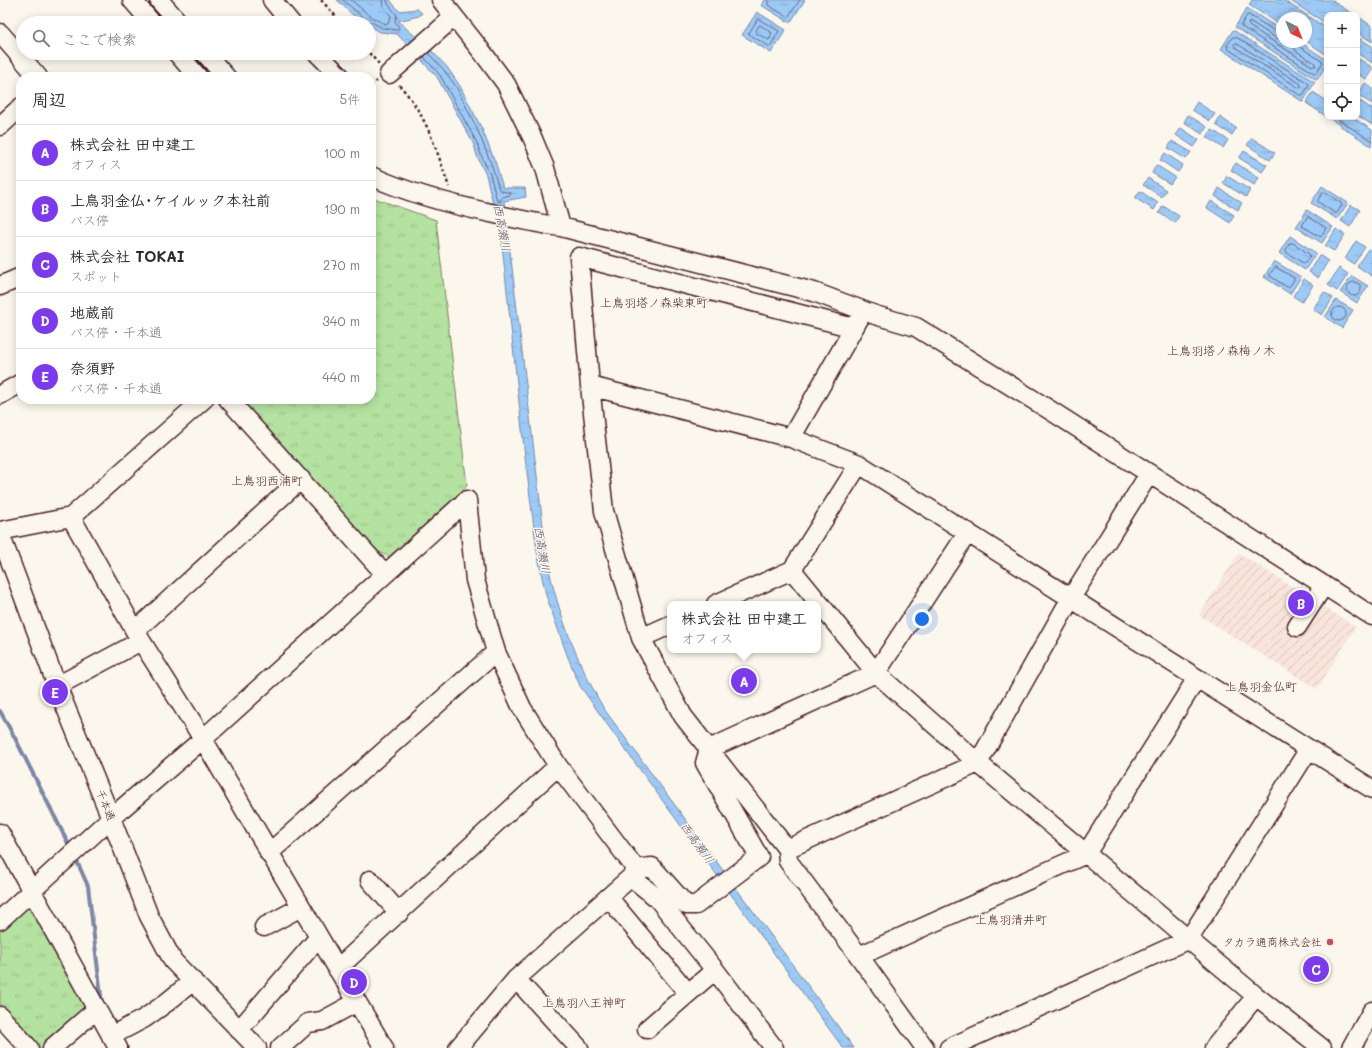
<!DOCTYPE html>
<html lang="ja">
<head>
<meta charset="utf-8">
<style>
	body { margin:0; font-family:Mali,"Klee One",sans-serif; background:#f2f2f3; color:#2b2b33 }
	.controls { position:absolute; right:12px; top:12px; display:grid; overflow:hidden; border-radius:8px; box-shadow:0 2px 10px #0003 }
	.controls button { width:36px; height:36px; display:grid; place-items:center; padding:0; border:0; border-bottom:1px solid #e1e1e2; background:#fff; color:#2b2b33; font:20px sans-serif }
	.compass { position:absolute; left:1276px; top:12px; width:36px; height:36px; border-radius:50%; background:#fff; box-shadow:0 2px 10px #0003; rotate:137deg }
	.you { position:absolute; left:922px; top:619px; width:14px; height:14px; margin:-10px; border:3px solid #fff; border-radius:50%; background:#1a73e8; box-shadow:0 0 0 6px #1a73e833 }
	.badge { display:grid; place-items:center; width:26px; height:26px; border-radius:50%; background:#7c3aed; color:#fff; font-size:13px; font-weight:700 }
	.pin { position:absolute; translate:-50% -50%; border:2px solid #fff; box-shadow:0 1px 4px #0006 }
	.popup { position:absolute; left:667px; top:601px; width:154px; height:52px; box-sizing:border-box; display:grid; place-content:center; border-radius:8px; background:#fff; filter:drop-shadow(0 1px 3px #0005); font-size:13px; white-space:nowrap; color:#7c7c81 }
	.popup b { font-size:15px; color:#2b2b33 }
	.popup::after { content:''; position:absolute; left:50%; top:100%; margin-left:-8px; border:8px solid transparent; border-top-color:#fff }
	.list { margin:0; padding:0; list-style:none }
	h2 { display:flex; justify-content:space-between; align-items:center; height:52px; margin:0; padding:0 16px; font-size:17px }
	h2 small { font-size:13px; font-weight:400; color:#7c7c81 }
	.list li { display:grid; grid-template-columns:26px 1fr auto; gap:12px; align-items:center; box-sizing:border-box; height:56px; padding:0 16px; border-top:1px solid #e1e1e2 }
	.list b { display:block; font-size:15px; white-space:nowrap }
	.list p { margin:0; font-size:13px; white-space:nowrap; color:#7c7c81 }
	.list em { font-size:13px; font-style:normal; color:#7c7c81 }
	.icon { flex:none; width:22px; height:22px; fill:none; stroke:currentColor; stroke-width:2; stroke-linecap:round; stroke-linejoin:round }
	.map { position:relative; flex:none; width:1372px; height:1048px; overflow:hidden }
	.search { position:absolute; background:#fff; box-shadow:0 2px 10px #0003; left:16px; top:16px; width:360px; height:44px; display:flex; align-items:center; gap:10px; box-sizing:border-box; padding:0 14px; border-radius:22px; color:#7c7c81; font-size:15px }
	.panel { position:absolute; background:#fff; box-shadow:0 2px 10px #0003; left:16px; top:72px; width:360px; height:332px; border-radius:16px }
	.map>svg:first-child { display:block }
	.industrial { fill:url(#industrial-furrows) }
	.park { fill:url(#park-tufts); stroke:#7f8066 }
	.water { fill:url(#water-ripples); stroke:#7b86a5 }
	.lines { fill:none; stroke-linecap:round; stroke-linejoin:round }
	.shore { stroke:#6b637d; stroke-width:1 }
	.stream { stroke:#7b86a5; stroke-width:4 }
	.minor-casing { stroke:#4a1f2b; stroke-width:21 }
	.path { stroke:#4a1f2b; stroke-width:2.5; stroke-dasharray:3 3; stroke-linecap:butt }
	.minor { stroke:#fbf7ec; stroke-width:18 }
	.poi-dot { fill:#d1495b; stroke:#fbf7ec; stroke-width:1.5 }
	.labels { text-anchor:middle; stroke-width:3; stroke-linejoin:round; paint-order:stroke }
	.street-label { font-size:11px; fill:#4a1f2b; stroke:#fbf7ec }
	.poi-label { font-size:11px; fill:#4a1f2b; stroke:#fbf7ec; text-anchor:end }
	.water-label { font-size:12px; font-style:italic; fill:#635268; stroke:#fbf7ec }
	.neighbourhood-label { font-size:12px; fill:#4a1f2b; stroke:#fbf7ec }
</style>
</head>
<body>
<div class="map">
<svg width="1372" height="1048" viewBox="0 0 1372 1048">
	<defs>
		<pattern id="industrial-furrows" width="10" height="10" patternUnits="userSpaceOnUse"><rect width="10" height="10" fill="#f9e4dc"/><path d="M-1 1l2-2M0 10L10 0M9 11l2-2" fill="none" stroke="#d7c3bd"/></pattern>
		<pattern id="park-tufts" width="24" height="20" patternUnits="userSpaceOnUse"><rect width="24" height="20" fill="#b4e2a0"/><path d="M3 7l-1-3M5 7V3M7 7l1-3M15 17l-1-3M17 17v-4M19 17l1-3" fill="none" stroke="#9cc18a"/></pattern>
		<pattern id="water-ripples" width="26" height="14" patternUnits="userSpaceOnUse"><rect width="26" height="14" fill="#9ccaf7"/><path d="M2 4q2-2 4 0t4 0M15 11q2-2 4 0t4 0" fill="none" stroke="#88add4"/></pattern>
	</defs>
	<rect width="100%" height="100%" fill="#fbf7ec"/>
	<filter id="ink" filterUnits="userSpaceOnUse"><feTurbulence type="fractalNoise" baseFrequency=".025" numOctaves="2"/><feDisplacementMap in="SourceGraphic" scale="8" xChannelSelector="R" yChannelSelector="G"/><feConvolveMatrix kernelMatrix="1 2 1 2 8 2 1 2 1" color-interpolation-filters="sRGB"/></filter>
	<g filter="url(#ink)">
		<path class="industrial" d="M1239 553 1356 627 1317 689 1199 615Z"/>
		<path class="park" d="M371 197 436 220 467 486 389 557 374 549 241 399H371Z
			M25 907 38 909 88 1007 42 1048H37L0 1008V930Z"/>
		<path class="water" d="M337 0H390L399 11 417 9 422 13 419 16 398 21 431 50 447 67 460 86 482 129 496 164 503 188H525L526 197 504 201 547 559C557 612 577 662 604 709L854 1048H843L619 741 580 686 567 655 546 595 542 577 537 551 525 457 501 236 486 175 477 156 474 145 437 77 397 34 380 32 369 25V23C358 23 345 7 337 0Z
			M765 0H805L790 23 761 5Z
			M1252 0H1283L1327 28V55L1306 41V18H1282V26L1249 5Z
			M1289 0H1331L1355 15H1327V24Z
			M1247 8 1282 31V42H1300L1327 60V64L1317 80 1235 27Z
			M757 12 786 30 771 53 742 35Z
			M1360 18 1372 26V42L1357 32V23Z
			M1233 30 1315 82 1303 102 1221 49Z
			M1357 37 1372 46V63L1357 53Z
			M1357 58 1372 67V70L1366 79 1357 74Z
			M1365 83 1372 88V104L1358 95Z
			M1313 92 1327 101V117H1342L1338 124 1306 103Z
			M1357 99 1372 109V125L1357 115Z
			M1197 102 1215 114 1210 121 1192 110Z
			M1188 115 1207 127 1202 134 1184 122Z
			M1220 117 1236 128 1232 135 1216 125Z
			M1344 117H1352L1372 130 1371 146 1339 125Z
			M1181 128 1199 140 1194 147 1176 135Z
			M1212 130 1228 140 1223 148 1207 137Z
			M1252 138 1275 153 1270 160 1247 145Z
			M1172 141 1191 152 1186 159 1168 148Z
			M1244 151 1267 165 1262 172 1239 158Z
			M1165 153 1183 165 1178 172 1160 160Z
			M1236 163 1259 178 1254 185 1231 170Z
			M1156 165 1175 177 1170 184 1152 173Z
			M1227 176 1250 190 1246 197 1223 183Z
			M1148 178 1166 190 1162 197 1143 185Z
			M1322 186 1348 203 1337 219 1311 203Z
			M1219 188 1242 203 1238 210 1215 196Z
			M1140 191 1158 203 1154 210 1135 198Z
			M1211 201 1234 215 1230 223 1207 208Z
			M1351 205 1360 210 1350 227 1341 221Z
			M1163 206 1179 216 1175 223 1159 213Z
			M1307 210 1333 227 1322 243 1296 227Z
			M1336 229 1345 235 1334 251 1325 246Z
			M1290 236 1316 253 1305 270 1279 253Z
			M1356 241 1365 247 1354 264 1345 259Z
			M1368 249 1372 252V276L1357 266Z
			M1319 255 1328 261 1318 278 1309 272Z
			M1274 261 1301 277 1290 294 1264 277Z
			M1339 268 1348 274 1337 291 1328 285Z
			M1352 276 1368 286 1357 303 1340 292Z
			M1304 279 1313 285 1302 302 1293 296Z
			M1324 292 1333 298 1322 315 1313 309Z
			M1336 300 1353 310 1342 328 1325 317Z"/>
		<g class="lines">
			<path class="shore" d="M343 0 368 22H372L382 28 398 30 399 28 395 21 397 15 388 4 387 0
				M351 0C361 8 376 23 388 24L391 16 383 6 382 0
				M768 0V5L788 17 800 0
				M758 19 779 31 770 47 749 34Z
				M760 25 772 33 769 40 756 33V31Z
				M1282 34 1278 33 1249 15H1247L1241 25 1242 27 1314 73H1316L1323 62 1300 47 1298 42
				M1233 37H1236L1308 83 1309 85 1303 95H1300L1228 49 1227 46Z
				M1282 39 1276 38 1251 22 1248 23 1249 26 1312 66H1315V63L1296 51 1294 47 1293 42
				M1236 43 1301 84V87L1299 88 1235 47 1234 45Z
				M424 57 440 75 477 143 481 155 490 174 497 201 500 202 502 197 510 195 511 193 502 191 499 189 492 166 478 131 457 88 444 70 428 53
				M1334 117 1372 141
				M1324 192 1341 203 1342 205 1337 213H1335L1318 202V200Z
				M1309 217 1326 228 1321 237 1302 226 1307 217Z
				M1290 243H1293L1309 254 1310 256 1305 263H1303L1286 252V250Z
				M1276 267 1294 278V280L1289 287H1287L1270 276V274Z
				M1347 289a7 7 0 1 1 14 0a7 7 0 1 1-14 0Z
				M1332 314a7 7 0 1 1 14 0a7 7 0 1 1-14 0Z"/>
			<path class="stream" d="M0 711 16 740 71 849
				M75 857 88 886 102 1004"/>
			<defs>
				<path id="minor" d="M132 0 152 23
					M159 0 179 23
					M272 0 291 23
					M441 0 483 53 506 84 533 139 545 168 561 227
					M0 33 38 77
					M177 53 198 77
					M205 53 226 77
					M317 53 341 77
					M389 74 454 17
					M0 126 21 107
					M371 176C410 194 453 205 495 214 517 219 539 224 561 227L814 292 875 315 916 327 1053 412 1372 616
					M0 286 21 277
					M854 328 579 257 590 386 604 511 641 638 683 716 787 849 788 861 859 956 925 1048
					M590 386 791 438 859 464 1372 789
					M0 395 21 383
					M228 399 385 574
					M791 438 859 319
					M467 500 475 580 496 652 522 708 558 766 636 869 652 867 686 905H696L759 857 705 763 709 749 876 673 968 532
					M71 517 135 631 203 739 384 1048
					M0 531 71 517 204 399
					M0 534 57 686 111 818 149 916 173 961 257 1048
					M792 570 876 673 978 763 1256 996 1322 1048
					M716 604 792 570 859 464
					M1297 627 1324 585
					M135 631 301 479
					M641 638 670 625
					M57 686 141 641
					M0 833 118 1048
					M787 849 978 763 1071 598 1149 474
					M269 853 496 652
					M631 877 657 898 715 970 774 1048
					M370 880 399 913
					M608 897 688 993
					M0 920 111 818 203 739 467 500
					M264 927 301 907
					M859 956 1086 854 1197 678
					M337 969 558 766
					M516 979 579 1048
					M0 1016 29 1048
					M647 1029 715 970
					M239 1030 319 937
					M111 1036 145 1018 166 1003 193 981
					M52 1048 97 1009
					M280 1048 308 1023 322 1021 357 1002
					M458 1048 516 979 631 877 636 869
					M949 1048 1189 939 1309 749
					M1214 1048 1256 996
					M1351 1048 1372 1011"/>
			</defs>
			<use href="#minor" class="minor-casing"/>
			<path class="path" d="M321 0 342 23
				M369 53 379 64
				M399 85C426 113 437 151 449 187
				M371 86 377 81"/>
			<use href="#minor" class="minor"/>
		</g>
	</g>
	<circle class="poi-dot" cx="1330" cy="942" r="4"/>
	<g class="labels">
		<g class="street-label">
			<text transform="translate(106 805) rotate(68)" y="4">千本通</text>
		</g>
		<g class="poi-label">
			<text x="1322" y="946">タカラ通商株式会社</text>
		</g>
		<g class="water-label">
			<text transform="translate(502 228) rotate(79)" y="4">西高瀬川</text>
			<text transform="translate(542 550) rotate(81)" y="4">西高瀬川</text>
			<text transform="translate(697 843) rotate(54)" y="4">西高瀬川</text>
		</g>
		<g class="neighbourhood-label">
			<text x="654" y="307">上鳥羽塔ノ森柴東町</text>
			<text x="1221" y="355">上鳥羽塔ノ森梅ノ木</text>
			<text x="267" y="485">上鳥羽西浦町</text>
			<text x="1261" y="691">上鳥羽金仏町</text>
			<text x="1011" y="924">上鳥羽清井町</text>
			<text x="584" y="1007">上鳥羽八王神町</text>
		</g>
	</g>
</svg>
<div class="controls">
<button>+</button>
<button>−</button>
<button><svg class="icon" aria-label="locate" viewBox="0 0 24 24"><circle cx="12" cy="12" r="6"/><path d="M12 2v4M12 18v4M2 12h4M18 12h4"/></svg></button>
</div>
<svg class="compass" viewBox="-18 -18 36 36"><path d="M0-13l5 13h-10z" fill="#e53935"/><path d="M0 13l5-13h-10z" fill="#7c7c81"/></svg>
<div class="you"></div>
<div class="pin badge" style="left:744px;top:681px">A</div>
<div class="popup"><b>株式会社 田中建工</b>オフィス</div>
<div class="pin badge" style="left:1301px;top:603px">B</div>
<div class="pin badge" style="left:1316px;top:969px">C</div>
<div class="pin badge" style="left:354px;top:982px">D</div>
<div class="pin badge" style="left:55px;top:692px">E</div>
<div class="search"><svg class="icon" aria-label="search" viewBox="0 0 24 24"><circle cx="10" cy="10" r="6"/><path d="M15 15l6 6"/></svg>ここで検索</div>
<section class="panel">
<h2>周辺<small>5件</small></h2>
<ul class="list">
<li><span class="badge">A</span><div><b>株式会社 田中建工</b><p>オフィス</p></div><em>100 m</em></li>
<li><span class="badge">B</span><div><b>上鳥羽金仏･ケイルック本社前</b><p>バス停</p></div><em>190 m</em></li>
<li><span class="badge">C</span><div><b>株式会社 TOKAI</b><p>スポット</p></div><em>270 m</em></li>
<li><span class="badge">D</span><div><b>地蔵前</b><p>バス停 · 千本通</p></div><em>340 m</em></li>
<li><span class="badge">E</span><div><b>奈須野</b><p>バス停 · 千本通</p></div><em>440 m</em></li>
</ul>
</section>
</div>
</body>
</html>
